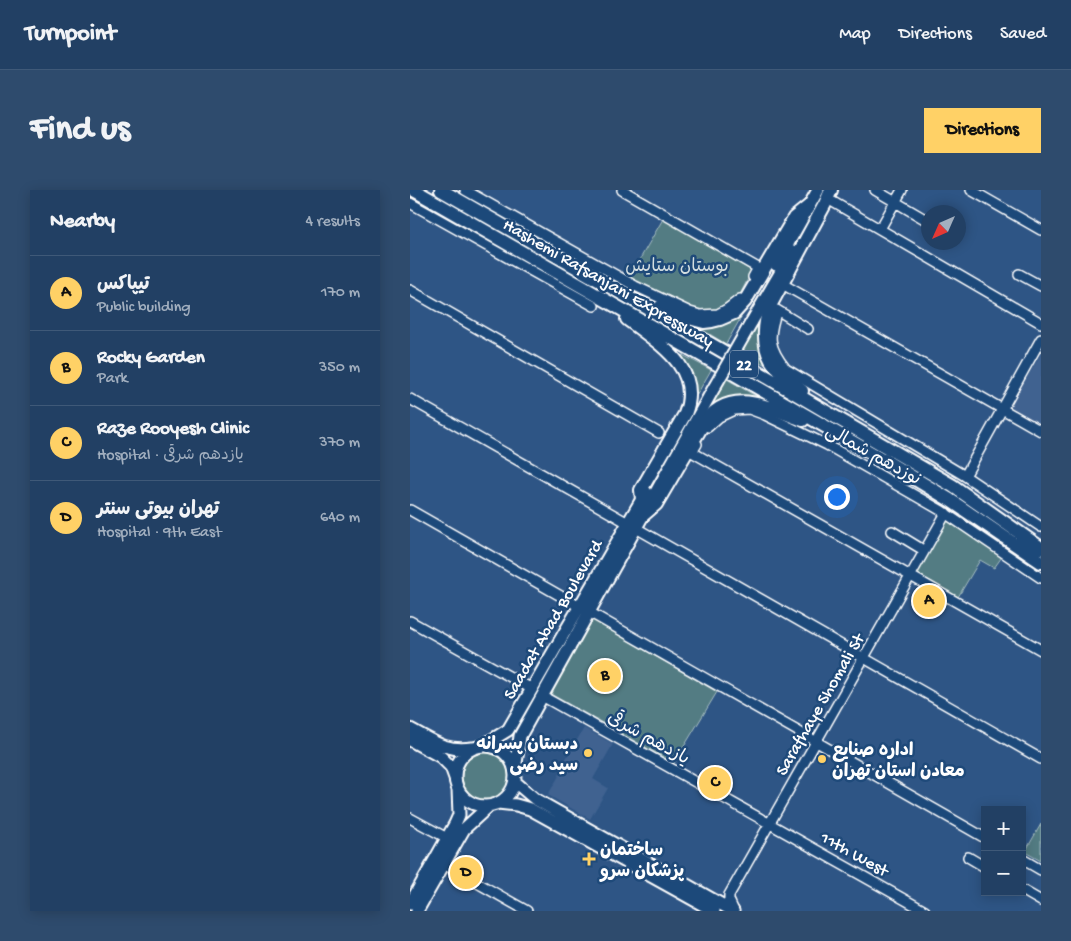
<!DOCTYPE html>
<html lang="en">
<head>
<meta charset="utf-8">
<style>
	body { margin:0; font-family:"Gochi Hand","Playpen Sans Arabic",sans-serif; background:#2e4b6d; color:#f1f3f6 }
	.controls { position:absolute; right:15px; bottom:15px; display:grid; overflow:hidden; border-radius:0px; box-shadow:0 2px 12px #0003 }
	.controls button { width:45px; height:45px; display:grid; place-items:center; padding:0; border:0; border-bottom:1px solid #3f5978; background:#224064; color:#f1f3f6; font:25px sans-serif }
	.compass { position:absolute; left:511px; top:15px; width:45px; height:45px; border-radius:50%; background:#224064; box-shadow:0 2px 12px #0003; rotate:225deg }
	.you { position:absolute; left:426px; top:306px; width:18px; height:18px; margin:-12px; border:4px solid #fff; border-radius:50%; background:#1a73e8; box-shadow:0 0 0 8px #1a73e833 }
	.badge { display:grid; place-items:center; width:32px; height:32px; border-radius:50%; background:#ffd166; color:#111; font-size:16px; font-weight:700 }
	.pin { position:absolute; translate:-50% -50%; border:2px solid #fff; box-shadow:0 1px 5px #0006 }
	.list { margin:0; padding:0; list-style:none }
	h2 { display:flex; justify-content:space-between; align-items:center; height:65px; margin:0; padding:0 20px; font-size:21px }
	h2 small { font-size:16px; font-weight:400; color:#a2afbf }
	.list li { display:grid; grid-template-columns:32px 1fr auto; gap:15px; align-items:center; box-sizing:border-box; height:75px; padding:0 20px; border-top:1px solid #3f5978 }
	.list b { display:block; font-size:19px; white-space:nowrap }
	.list p { margin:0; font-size:16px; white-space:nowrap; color:#a2afbf }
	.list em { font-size:16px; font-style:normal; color:#a2afbf }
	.map { position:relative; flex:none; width:631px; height:721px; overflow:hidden; border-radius:0px }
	header { display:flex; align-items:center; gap:30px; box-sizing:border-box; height:70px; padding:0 25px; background:#224064; border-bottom:1px solid #3f5978 }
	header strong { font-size:24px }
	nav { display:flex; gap:28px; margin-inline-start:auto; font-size:18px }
	.intro { display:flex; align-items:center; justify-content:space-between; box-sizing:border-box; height:120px; padding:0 30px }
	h1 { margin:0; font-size:35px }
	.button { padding:12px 22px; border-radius:0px; background:#ffd166; color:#111; font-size:18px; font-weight:700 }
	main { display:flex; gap:30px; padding:0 30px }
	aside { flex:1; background:#224064; border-radius:0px; box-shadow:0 2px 12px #0003 }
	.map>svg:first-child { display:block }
	.built { fill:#3f6290 }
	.green { fill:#527c83; stroke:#a8bec1 }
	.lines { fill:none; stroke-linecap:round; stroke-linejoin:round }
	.minor-casing { stroke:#fff; stroke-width:12 }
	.major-casing { stroke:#fff; stroke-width:15 }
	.highway-casing { stroke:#fff; stroke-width:16 }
	.minor { stroke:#1f4a7a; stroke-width:9 }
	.major { stroke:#1f4a7a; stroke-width:11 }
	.highway { stroke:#1f4a7a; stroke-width:12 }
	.major-bridge-casing { stroke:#fff; stroke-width:15; stroke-linecap:butt }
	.major-bridge { stroke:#1f4a7a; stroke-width:11 }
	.poi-dot { fill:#ffd166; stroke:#1f4a7a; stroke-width:2 }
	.labels { text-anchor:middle; stroke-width:5; stroke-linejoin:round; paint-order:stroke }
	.shield { fill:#1f4a7a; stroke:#bcc9d7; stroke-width:1 }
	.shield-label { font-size:16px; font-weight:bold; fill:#fff }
	.park-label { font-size:18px; fill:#d4dee0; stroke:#1f4a7a }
	.street-label { font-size:18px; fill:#fff; stroke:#1f4a7a }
	.poi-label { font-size:18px; font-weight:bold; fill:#fff; stroke:#1f4a7a; text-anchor:start }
</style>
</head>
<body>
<header>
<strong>Turnpoint</strong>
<nav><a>Map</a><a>Directions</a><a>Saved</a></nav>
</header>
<div class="intro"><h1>Find us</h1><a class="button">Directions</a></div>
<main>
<aside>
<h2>Nearby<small>4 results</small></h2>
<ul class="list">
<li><span class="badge">A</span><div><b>تیپاکس</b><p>Public building</p></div><em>170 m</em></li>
<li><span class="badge">B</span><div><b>Rocky Garden</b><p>Park</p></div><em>350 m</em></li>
<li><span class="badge">C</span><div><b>Raze Rooyesh Clinic</b><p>Hospital · یازدهم شرقی</p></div><em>370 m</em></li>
<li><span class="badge">D</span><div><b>تهران بیوتی سنتر</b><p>Hospital · 9th East</p></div><em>640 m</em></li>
</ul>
</aside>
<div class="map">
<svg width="631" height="721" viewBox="0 0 631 721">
	<rect width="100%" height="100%" fill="#2e5585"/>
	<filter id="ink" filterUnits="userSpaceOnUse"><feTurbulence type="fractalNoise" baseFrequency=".02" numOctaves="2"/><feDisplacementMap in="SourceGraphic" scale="10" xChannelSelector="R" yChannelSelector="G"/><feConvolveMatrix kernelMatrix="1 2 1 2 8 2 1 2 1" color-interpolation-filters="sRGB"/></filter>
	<g filter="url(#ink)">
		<path class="built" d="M631 164V237L599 217Z
			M174 538 203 554 183 589 198 598 180 629 138 605 156 573 154 572Z"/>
		<path class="green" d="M253 29 342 81 328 108 305 121 292 122 278 118 219 88Z
			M334 122 316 154 288 137 325 128Z
			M354 123 362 178 330 162Z
			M263 160 301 180 281 215Z
			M315 188 354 211 297 221Z
			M535 331H541L594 364 584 378 570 370 548 407 506 383Z
			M181 429 307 502 264 573 139 503Z
			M52 586a24 24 0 1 1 48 0a24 24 0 1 1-48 0Z
			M631 634V671L615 662Z"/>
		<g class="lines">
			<defs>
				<path id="minor" d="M55 0 225 96 280 122 290 125 308 124 317 119 330 109
					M212 0 348 78 343 87
					M465 0 518 31
					M561 0 631 40
					M423 12 631 133
					M0 13 184 116
					M470 39 492 0
					M609 84 631 96
					M376 96 631 241
					M0 100 249 243
					M398 139 367 120C358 146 358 157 376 179L555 286 631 337
					M0 209 218 333
					M298 237 309 227 324 220 339 219 355 225 417 255 532 321 631 388
					M287 254 282 262 631 460
					M555 286 631 149
					M0 320 170 417
					M226 338 631 569
					M482 341 510 358
					M179 422 575 648
					M0 431 122 499
					M132 506 515 721
					M0 628 37 648
					M558 667 575 677
					M612 669 631 680
					M34 674 117 721
					M612 700 631 711
					M324 721 319 710V705L536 323"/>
				<path id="major" d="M366 75 408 0
					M341 133 383 61
					M0 539C23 551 35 562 62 558
					M0 550 31 567 41 577 45 588
					M45 586a30 30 0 1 1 60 0a30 30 0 1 1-60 0Z
					M72 556 98 540 236 302
					M105 580 110 546 305 196
					M105 592 125 609 323 721
					M88 613 106 615 120 619 304 721
					M0 714 45 634 49 625 48 599
					M7 721 54 639 79 616"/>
				<path id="highway" d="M4 0 479 273 540 310 631 372
					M31 0 309 159 543 296 631 358
					M250 117 275 127 294 132 302 131 310 129 324 123 335 111 384 28 399 16
					M217 129C248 153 293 178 275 224L231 300 232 309
					M392 201C382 192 368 182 361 170 352 154 354 133 360 116L415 14 421 0
					M231 327 246 314 292 236C319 195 357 217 393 230"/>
			</defs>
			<use href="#minor" class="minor-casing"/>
			<use href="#major" class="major-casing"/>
			<use href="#highway" class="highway-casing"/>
			<use href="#minor" class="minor"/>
			<use href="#major" class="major"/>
			<use href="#highway" class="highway"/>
			<defs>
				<path id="major-bridge" d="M305 196 341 133"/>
			</defs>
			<use href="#major-bridge" class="major-bridge-casing"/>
			<use href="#major-bridge" class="major-bridge"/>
		</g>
	</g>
	<g class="poi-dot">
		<circle cx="178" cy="563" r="5"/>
		<circle cx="412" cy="569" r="5"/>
		<path d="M176.5 661.5h5v5h5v5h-5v5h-5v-5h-5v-5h5z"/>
	</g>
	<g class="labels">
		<rect class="shield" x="320" y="160.5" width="28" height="27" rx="4"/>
		<g class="shield-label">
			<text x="334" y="180">22</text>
		</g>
		<g class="park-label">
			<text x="267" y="81">بوستان ستایش</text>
		</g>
		<g class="street-label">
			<text transform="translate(199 92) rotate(30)" y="6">Hashemi Rafsanjani Expressway</text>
			<text transform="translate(464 264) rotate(29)" y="6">نوزدهم شمالی</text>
			<text transform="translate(142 429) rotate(-60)" y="6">Saadat Abad Boulevard</text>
			<text transform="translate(409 514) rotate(-60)" y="6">Sarafhaye Shomali St</text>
			<text transform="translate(239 547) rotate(29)" y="6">یازدهم شرقی</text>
			<text transform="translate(445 663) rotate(29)" y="6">11th West</text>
		</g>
		<g class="poi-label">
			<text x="168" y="559" text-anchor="end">دبستان پسرانه<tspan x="168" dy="21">سید رضی</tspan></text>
			<text x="422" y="565">اداره صنایع<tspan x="422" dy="21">معادن استان تهران</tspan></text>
			<text x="190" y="665">ساختمان<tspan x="190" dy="21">پزشکان سرو</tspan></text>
		</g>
	</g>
</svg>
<div class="controls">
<button>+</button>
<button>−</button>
</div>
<svg class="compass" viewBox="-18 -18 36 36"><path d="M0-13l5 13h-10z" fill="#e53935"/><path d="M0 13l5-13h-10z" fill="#a2afbf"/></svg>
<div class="you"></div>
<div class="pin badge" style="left:519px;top:411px">A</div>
<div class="pin badge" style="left:195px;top:486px">B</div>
<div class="pin badge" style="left:305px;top:593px">C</div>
<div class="pin badge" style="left:56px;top:683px">D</div>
</div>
</main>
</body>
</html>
